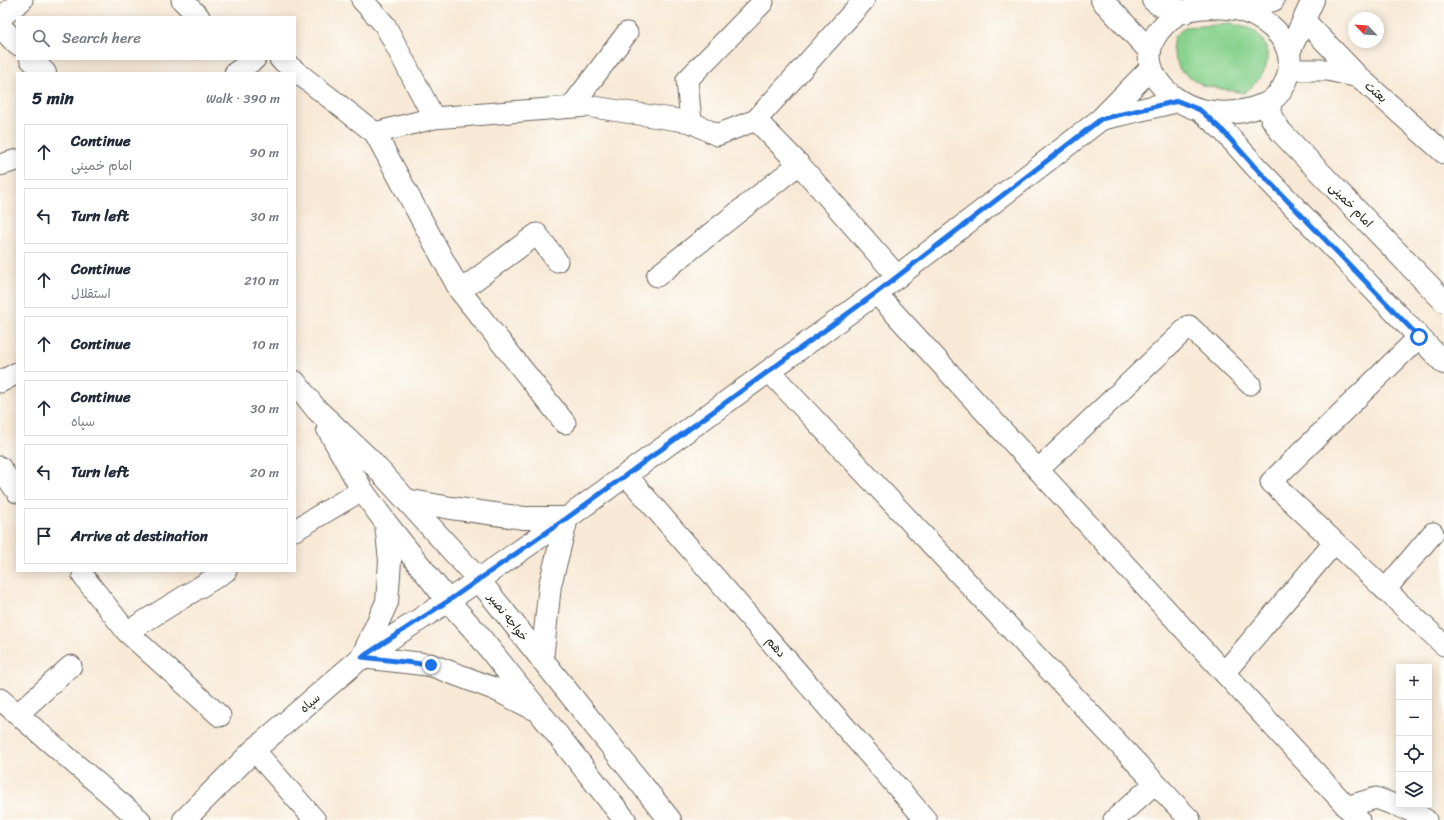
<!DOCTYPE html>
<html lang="en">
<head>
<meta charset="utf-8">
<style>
	body { margin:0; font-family:Sriracha,"Playpen Sans Arabic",sans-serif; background:#f6f6f7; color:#1f2937 }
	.controls { position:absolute; right:12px; bottom:12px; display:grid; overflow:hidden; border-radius:0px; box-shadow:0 2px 10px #0003 }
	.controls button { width:36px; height:36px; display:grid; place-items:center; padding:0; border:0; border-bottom:1px solid #e0e1e3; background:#fff; color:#1f2937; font:20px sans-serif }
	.compass { position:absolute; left:1348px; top:12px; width:36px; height:36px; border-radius:50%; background:#fff; box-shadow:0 2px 10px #0003; rotate:295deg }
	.stop { position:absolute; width:12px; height:12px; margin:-9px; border:3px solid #1a73e8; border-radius:50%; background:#fff }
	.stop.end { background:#1a73e8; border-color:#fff; box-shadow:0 1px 4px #0008 }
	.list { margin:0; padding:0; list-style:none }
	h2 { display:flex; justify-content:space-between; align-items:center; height:52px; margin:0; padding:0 16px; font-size:17px }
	h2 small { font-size:13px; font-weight:400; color:#747a83 }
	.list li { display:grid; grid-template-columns:26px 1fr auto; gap:12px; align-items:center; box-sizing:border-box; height:56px; margin:0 8px 8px; padding:0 8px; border:1px solid #e0e1e3; border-radius:0px }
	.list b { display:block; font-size:15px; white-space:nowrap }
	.list p { margin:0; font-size:13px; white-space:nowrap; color:#747a83 }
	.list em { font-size:13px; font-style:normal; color:#747a83 }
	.icon { flex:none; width:22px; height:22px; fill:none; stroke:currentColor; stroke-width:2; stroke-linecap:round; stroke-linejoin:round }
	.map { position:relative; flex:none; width:1444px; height:820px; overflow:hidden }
	.search { position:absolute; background:#fff; box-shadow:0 2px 10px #0003; left:16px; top:16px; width:280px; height:44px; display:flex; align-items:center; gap:10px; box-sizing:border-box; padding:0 14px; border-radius:0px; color:#747a83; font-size:15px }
	.panel { position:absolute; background:#fff; box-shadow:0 2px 10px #0003; left:16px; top:72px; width:280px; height:500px; border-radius:0px }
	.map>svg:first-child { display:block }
	.green { fill:#88d28e; stroke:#527755 }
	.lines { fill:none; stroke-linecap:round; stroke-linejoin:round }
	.minor-casing { stroke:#69645d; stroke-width:23 }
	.tertiary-casing { stroke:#69645d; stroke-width:24 }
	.secondary-casing { stroke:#69645d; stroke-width:24 }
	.minor { stroke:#fff; stroke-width:21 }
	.tertiary { stroke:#fff; stroke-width:22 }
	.secondary { stroke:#fff; stroke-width:22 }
	.route { stroke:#1a73e8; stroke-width:5 }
	.labels { text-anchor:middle; stroke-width:3; stroke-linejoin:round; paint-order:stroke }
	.street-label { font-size:12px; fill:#1c1c1c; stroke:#fdfcf7 }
</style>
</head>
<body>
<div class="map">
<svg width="1444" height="820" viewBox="0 0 1444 820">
	<rect width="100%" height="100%" fill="#fdfcf7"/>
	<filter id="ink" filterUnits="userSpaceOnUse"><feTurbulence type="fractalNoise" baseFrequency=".025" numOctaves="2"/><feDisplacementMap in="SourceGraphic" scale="8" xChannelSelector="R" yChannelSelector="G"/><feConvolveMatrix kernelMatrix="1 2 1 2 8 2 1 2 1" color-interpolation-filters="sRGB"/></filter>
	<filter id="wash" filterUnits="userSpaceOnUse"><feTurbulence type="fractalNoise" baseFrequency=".012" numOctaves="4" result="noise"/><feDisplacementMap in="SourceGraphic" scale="16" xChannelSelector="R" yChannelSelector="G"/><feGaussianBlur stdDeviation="0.9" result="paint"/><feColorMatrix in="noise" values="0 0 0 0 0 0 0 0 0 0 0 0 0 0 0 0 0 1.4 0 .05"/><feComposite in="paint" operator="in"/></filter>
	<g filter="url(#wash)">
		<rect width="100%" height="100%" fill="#f8e9d6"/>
		<path class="green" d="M1232 24C1238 26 1247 27 1253 30 1270 42 1272 65 1258 80 1254 85 1249 89 1244 93L1202 85 1180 70 1172 49 1174 37 1185 27Z"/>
	</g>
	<g filter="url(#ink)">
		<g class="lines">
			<defs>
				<path id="minor" d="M182 0 199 17
					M362 0 385 25 434 118
					M864 0 756 120 799 164 898 277
					M0 18 22 0
					M1304 20 1359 77
					M280 59 375 133 460 291 565 423
					M1290 70H1328L1359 77 1444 153
					M235 73 255 59
					M571 107 627 33
					M691 122 687 80 763 2
					M375 133 434 118 587 106 691 122 717 135 756 120
					M0 165 17 160
					M657 276 799 164
					M460 291 537 234 557 261
					M876 293 1359 820
					M1419 337 1271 482 1444 645
					M769 371 1190 820
					M0 382 17 373
					M0 467 17 492
					M1038 470 1189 326 1250 384
					M626 475 926 820
					M295 530 362 490
					M83 576 127 632 220 716
					M1385 590 1433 533
					M127 632 226 571
					M1224 673 1335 542
					M0 699 140 820
					M18 714 71 666
					M254 750 315 820
					M1346 807 1376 798 1411 811 1426 820
					M1114 820 1155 783"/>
				<path id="tertiary" d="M1240 10 1273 0
					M0 26 17 44
					M1289 52 1313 0
					M31 59 45 73
					M1151 68 1101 119 1178 101
					M295 382 316 409 368 458 478 579 670 820
					M328 429 362 490 386 523 448 601 476 632 625 820
					M406 500 451 508 524 518H567L550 585 542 660
					M386 523 390 561 387 602 362 657 431 665 495 689 532 708
					M184 820 254 750 362 657 448 601 567 518 876 293 1101 119"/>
				<path id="secondary" d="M1102 0 1149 50
					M1153 0 1158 4 1185 12
					M1217 7C1224 8 1233 8 1241 10 1271 20 1299 45 1287 79 1283 90 1274 101 1263 105 1243 113 1222 115 1201 110 1162 100 1130 59 1164 25 1171 17 1182 11 1192 9 1200 7 1209 7 1217 7Z
					M1269 103 1271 117 1281 132 1444 301
					M1200 110 1223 130 1255 166 1444 363"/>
			</defs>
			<use href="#minor" class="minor-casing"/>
			<use href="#tertiary" class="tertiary-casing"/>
			<use href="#secondary" class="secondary-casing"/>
			<use href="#minor" class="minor"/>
			<use href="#tertiary" class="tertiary"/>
			<use href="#secondary" class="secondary"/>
		</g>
	</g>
	<g class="lines" filter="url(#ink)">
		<path class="route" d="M431 665 362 657 448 601 567 518 876 293 1101 119 1178 101 1200 110 1222 130 1254 166 1419 337"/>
	</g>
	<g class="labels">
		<g class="street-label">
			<text transform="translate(1376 92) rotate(42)" y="4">بعثت</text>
			<text transform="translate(1351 205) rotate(46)" y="4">امام خمینی</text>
			<text transform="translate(508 617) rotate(52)" y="4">خواجه نصیر</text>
			<text transform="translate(776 647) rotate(49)" y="4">دهم</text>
			<text transform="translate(310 703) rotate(-41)" y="4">سپاه</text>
		</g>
	</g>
</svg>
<div class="controls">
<button>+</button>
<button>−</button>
<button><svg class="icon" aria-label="locate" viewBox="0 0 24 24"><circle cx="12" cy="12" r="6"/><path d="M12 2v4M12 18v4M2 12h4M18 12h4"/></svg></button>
<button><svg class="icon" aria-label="layers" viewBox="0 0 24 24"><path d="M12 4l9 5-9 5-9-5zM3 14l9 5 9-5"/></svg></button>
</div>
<svg class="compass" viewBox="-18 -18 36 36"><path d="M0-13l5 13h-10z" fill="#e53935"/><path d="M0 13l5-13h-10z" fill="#747a83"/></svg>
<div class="stop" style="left:1419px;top:337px"></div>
<div class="stop end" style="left:431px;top:665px"></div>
<div class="search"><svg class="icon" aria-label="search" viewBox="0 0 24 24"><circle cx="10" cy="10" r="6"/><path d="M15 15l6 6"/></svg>Search here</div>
<section class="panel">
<h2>5 min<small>Walk · 390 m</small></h2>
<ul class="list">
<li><svg class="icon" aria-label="ahead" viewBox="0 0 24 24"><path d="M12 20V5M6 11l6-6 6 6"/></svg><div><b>Continue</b><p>امام خمینی</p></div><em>90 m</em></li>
<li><svg class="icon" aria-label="left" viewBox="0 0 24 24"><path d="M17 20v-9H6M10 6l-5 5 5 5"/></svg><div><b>Turn left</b></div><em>30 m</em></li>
<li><svg class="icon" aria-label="ahead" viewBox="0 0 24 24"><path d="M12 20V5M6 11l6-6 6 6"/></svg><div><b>Continue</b><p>استقلال</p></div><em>210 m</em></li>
<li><svg class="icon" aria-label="ahead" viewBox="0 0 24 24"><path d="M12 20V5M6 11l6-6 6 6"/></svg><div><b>Continue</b></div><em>10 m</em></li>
<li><svg class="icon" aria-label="ahead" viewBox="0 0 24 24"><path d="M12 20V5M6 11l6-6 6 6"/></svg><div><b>Continue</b><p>سپاه</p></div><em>30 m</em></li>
<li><svg class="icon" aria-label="left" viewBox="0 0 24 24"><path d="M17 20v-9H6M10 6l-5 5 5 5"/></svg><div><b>Turn left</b></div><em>20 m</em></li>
<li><svg class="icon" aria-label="arrive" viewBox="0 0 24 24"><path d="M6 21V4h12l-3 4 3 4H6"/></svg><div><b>Arrive at destination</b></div></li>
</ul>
</section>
</div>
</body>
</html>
